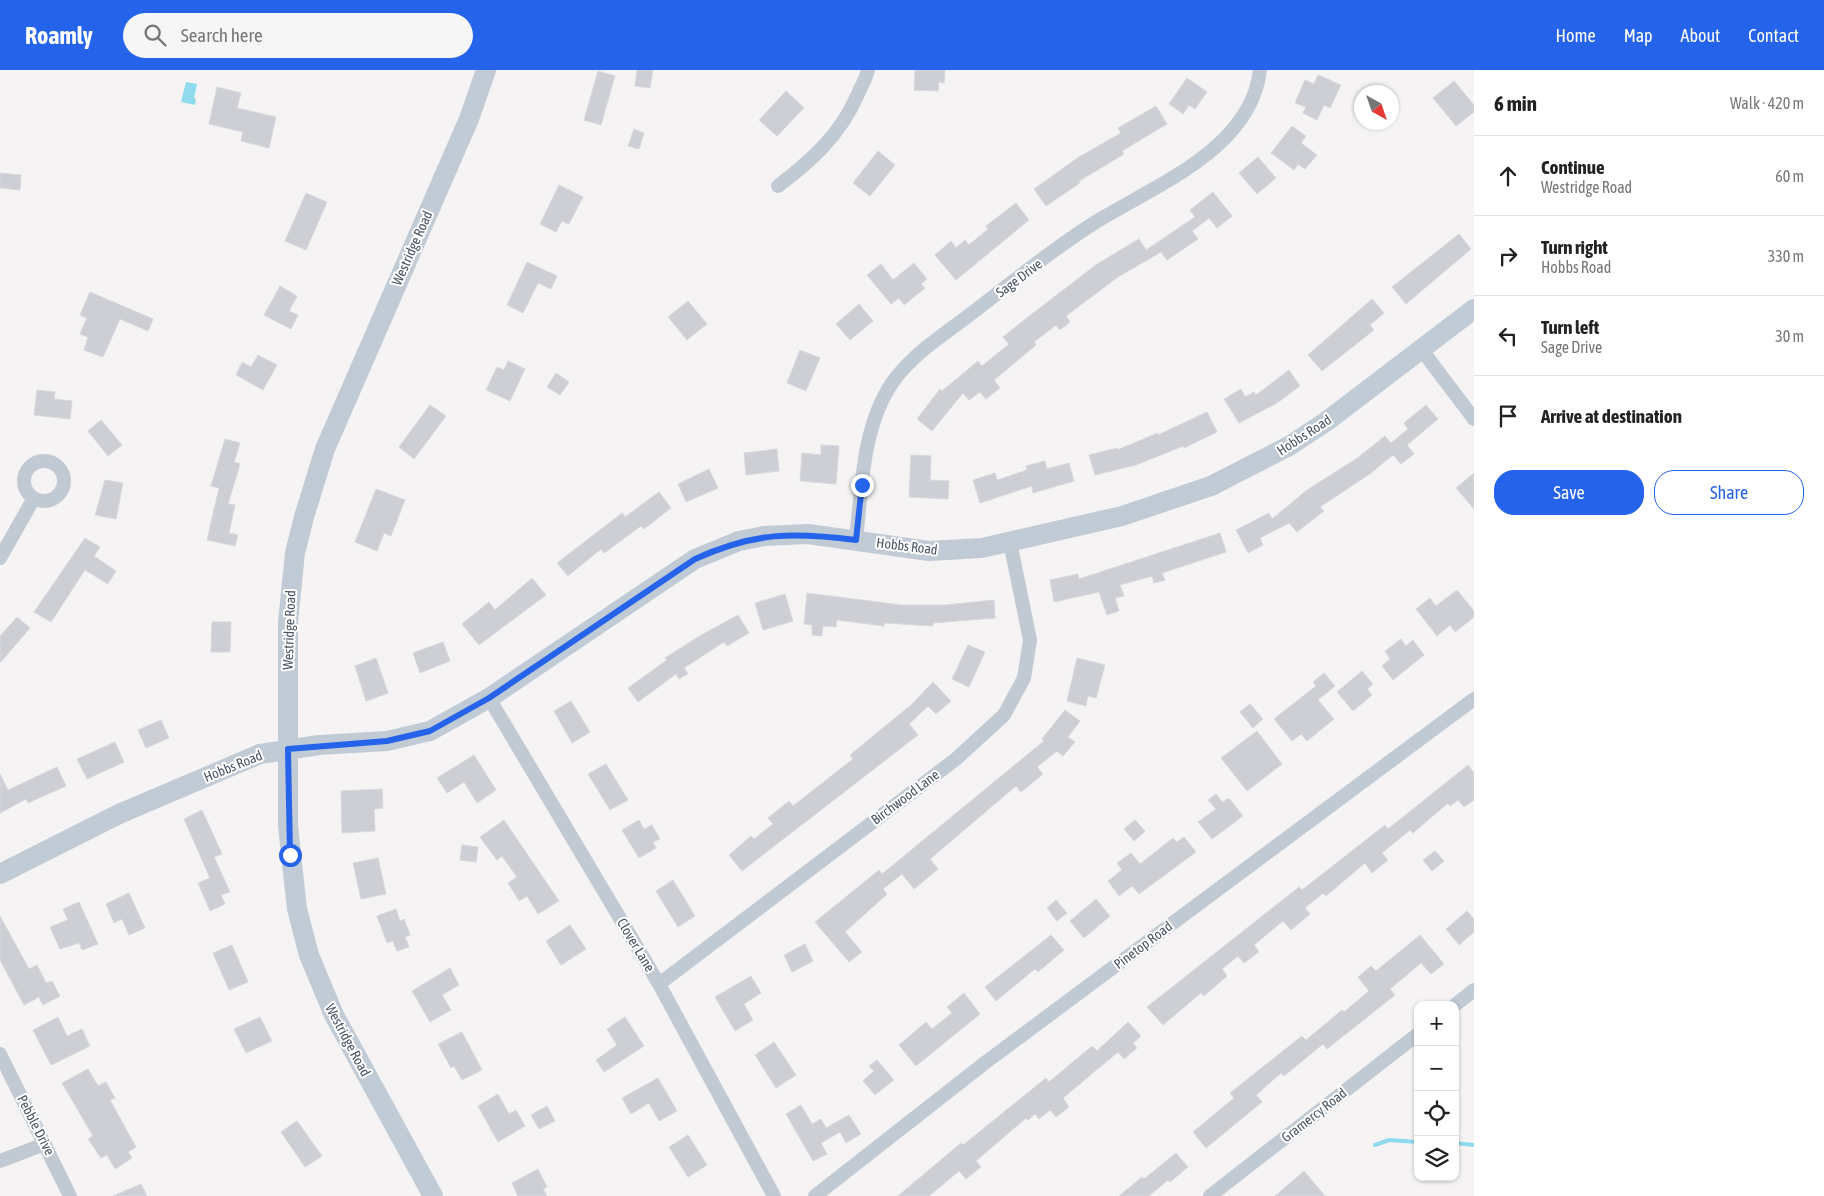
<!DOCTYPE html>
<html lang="en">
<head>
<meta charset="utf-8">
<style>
	body { margin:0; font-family:"Asap Condensed",sans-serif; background:#f6f6f6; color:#222 }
	.controls { position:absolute; right:15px; bottom:15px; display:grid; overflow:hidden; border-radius:10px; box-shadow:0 1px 4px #0004 }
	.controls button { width:45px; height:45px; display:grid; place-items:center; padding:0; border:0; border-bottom:1px solid #e0e0e0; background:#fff; color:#222; font:25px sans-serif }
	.compass { position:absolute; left:1354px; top:15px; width:45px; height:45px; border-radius:50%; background:#fff; box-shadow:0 1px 4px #0004; rotate:140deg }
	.stop { position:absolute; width:15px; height:15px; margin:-11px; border:4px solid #2563eb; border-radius:50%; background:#fff }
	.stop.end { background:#2563eb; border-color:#fff; box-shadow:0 1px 5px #0008 }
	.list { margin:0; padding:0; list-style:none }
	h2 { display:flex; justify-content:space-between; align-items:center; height:65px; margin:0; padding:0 20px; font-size:21px }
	h2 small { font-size:16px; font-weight:400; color:#767676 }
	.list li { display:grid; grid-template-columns:32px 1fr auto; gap:15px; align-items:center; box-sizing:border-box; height:80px; padding:0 20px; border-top:1px solid #e0e0e0 }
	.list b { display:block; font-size:19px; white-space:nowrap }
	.list p { margin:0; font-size:16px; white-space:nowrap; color:#767676 }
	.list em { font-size:16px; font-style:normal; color:#767676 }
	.actions { display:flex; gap:10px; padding:15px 20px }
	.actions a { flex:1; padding:11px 0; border:1px solid #2563eb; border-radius:20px; text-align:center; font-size:18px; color:#2563eb }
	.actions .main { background:#2563eb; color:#fff }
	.icon { flex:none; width:28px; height:28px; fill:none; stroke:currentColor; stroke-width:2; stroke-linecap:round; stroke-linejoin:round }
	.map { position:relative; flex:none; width:1474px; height:1126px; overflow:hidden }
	header { display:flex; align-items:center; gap:30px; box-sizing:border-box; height:70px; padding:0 25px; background:#2563eb; color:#fff }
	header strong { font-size:24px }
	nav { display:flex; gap:28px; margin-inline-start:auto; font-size:18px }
	.search { width:350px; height:45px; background:#f6f6f6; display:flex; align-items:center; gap:12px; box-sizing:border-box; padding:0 18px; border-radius:28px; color:#767676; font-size:19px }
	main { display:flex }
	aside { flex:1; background:#fff }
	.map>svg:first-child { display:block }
	.water { fill:#90daee }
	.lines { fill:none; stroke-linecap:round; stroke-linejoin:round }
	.stream { stroke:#90daee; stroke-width:4 }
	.building { fill:#cdcfd5; stroke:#d7d9de }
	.street { stroke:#c1cad2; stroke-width:14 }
	.secondary { stroke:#c1cbd6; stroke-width:20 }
	.route { stroke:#2563eb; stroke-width:6 }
	.labels { text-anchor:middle; stroke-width:4; stroke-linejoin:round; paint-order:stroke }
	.street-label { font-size:14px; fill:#4a5661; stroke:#fff }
</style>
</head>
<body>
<header>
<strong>Roamly</strong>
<div class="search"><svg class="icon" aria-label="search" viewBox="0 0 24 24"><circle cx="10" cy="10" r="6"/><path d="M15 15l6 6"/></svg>Search here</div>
<nav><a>Home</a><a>Map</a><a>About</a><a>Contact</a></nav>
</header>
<main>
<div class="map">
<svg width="1474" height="1126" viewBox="0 0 1474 1126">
	<rect width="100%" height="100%" fill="#f5f3f3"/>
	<path class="water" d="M186 12 197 14 194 28 196 29 195 35 181 32Z"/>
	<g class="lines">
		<path class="stream" d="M1455 1073 1474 1075
			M1375 1075 1389 1070 1418 1072"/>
	</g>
	<path class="building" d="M637 0H653L650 18 635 16Z
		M915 0H945L944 13 939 12 938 21 914 20Z
		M598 1 615 6 601 55 584 50Z
		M1318 5 1341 15 1330 38 1324 35 1317 50 1303 43 1306 37 1295 33 1305 10 1314 14Z
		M1187 8 1207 22 1195 39 1189 35 1183 44 1169 34Z
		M1454 11 1474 35V42L1456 56 1433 28Z
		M217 17 241 23 237 38 276 47 269 78 241 71 243 62 209 54Z
		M786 21 804 38 777 66 759 50Z
		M1156 36 1167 54 1122 81 1124 84 1079 111 1080 113 1046 136 1034 119 1079 87 1121 63 1118 58Z
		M1292 56 1306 66 1301 73 1317 85 1305 99 1298 94 1294 100 1271 83Z
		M634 59 644 63 639 79 628 76Z
		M878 81 895 95 870 126 853 113Z
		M1258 87 1276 108 1257 124 1239 103Z
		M0 103 21 105 20 120 0 118Z
		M559 115 583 127 569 154 562 151 556 162 540 154Z
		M1213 122 1232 146 1217 158 1209 148 1192 161 1198 169 1167 190 1161 182 1118 207 1066 246 1070 252 1060 260 1056 255 1034 272 1036 275 994 310 1000 318 986 329 980 322 969 330 963 323 932 361 917 349 940 319 942 321 978 291 982 296 1009 274 1003 267 1019 254 1097 194 1139 169 1146 180 1195 147 1190 140Z
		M306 123 327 132 306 180 285 171Z
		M1016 133 1029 150 956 210 935 185 951 171 956 178 965 170 969 175 988 159 986 156Z
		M1459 164 1471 179 1406 234 1392 217Z
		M527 192 557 206 551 219 538 213 523 243 507 235Z
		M914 193 927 209 921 214 925 218 904 235 899 228 891 234 867 205 881 194 893 210Z
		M280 216 297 226 289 241 298 245 291 259 264 245Z
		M90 222 153 249 148 261 120 249 103 287 84 280 88 267 80 264 87 248 80 245Z
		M1372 229 1384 243 1370 255 1374 260 1322 301 1308 285Z
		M688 231 707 254 687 270 668 247Z
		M859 234 873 251 850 270 836 254Z
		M800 280 820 288 806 321 787 313Z
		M258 285 277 295 263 320 236 305 242 292 251 297Z
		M508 291 525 299 510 331 486 320 497 297 504 300Z
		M1289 300 1300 316 1277 333 1239 353 1224 329 1241 319 1245 327 1254 322 1256 325Z
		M556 303 569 312 560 325 547 317Z
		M37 320 55 322 54 329 72 331 70 349 34 345Z
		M430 335 446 346 414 389 399 377Z
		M1426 335 1438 349 1407 375 1414 384 1401 394 1393 385 1371 403 1320 437 1324 441 1297 462 1289 453 1260 468 1263 475 1248 483 1236 460 1269 443 1272 449 1307 420 1356 389 1385 366 1391 373 1408 359 1404 353Z
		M1207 342 1217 362 1184 378 1183 376 1136 395 1095 405 1089 385 1117 378V380L1158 363V365Z
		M101 350 122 375 108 386 88 361Z
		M225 369 240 373 234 392 240 394 228 434 235 435 229 463 238 465 235 476 207 470 219 418 211 416Z
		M821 375 839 376 836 414 800 411 802 383 821 385Z
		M777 379 779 401 746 405 744 383Z
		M911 385 931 386 930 410 949 411 948 429 909 427Z
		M1045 391 1047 399 1069 393 1074 411 1033 423 1032 416 980 433 973 410 995 403 997 410 1027 400 1026 396Z
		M709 399 718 418 686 432 678 414Z
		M1474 403V439L1456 418Z
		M105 410 123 413 116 449 95 445Z
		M376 419 405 430 391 466 384 463 377 481 355 472Z
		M659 422 671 438 644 459 641 456 604 483 601 479 568 506 557 493 622 443 625 447Z
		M1220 463 1226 482 1162 503 1165 510 1154 513 1152 506 1120 515 1124 526 1115 528 1119 541 1107 545 1099 522 1054 532 1050 510 1078 504 1079 509Z
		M85 468 100 477 94 486 116 501 108 514 85 500 51 552 34 542Z
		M532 508 546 525 479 575 462 554 489 532 495 540Z
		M1457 520 1474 541V547L1455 562 1450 555 1437 566 1416 539 1430 528 1436 536Z
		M807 523 901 535H946L994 530 995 548 933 553V556L884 553V556L837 550 836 557 823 556 822 566 812 565V555L804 554Z
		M785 524 793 551 763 560 755 533Z
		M738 545 749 563 727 576 724 572 684 598 688 604 679 609 676 604 638 632 628 618 667 590 665 588 698 567Z
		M17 547 30 558 0 593V566Z
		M212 552H231L230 582H211Z
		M1401 569 1406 576 1413 570 1424 585 1393 610 1382 596 1390 589 1385 581Z
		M443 572 450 591 420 603 413 583Z
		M968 575 985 582 969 617 952 609Z
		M376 588 388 623 366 631 355 596Z
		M1077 588 1105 595 1096 628 1088 626 1086 636 1067 631Z
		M1362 601 1373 614 1367 619 1372 625 1353 641 1337 622Z
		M1324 603 1335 616 1318 630 1334 649 1307 671 1301 664 1292 671 1274 649 1316 616 1313 612Z
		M933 612 951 631 936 644 928 636 909 654 918 665 742 801 729 785 751 766 754 769 773 754 768 748 789 731 793 736 853 689 850 685 911 635Z
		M571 631 590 662 572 673 554 641Z
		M1250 634 1263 649 1253 658 1240 642Z
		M1065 640 1080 651 1068 667 1075 672 1063 686 1057 681 1037 697 1043 704 1021 722 1016 716 930 789 938 799 914 819 902 804 883 819 887 824 845 862 862 882 849 892 815 852 879 800 882 804 1044 671 1042 669Z
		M161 650 169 668 146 678 138 660Z
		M1257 661 1282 694 1247 721 1221 688Z
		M115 672 124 692 87 709 77 689Z
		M474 685 496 720 477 733 464 712 447 723 437 708Z
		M606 694 628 730 610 740 588 704Z
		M1468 695 1474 703V730L1464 737 1458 730 1450 736 1448 733 1413 763 1410 760 1382 783 1388 790 1372 803 1365 793 1326 826 1323 823 1305 838 1310 844 1291 860 1283 851 1254 875 1259 882 1244 893 1238 886 1222 899 1227 906 1204 926 1201 923 1163 955 1147 937 1299 817 1302 820 1385 755 1388 759Z
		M57 697 66 716 28 733 26 729 0 743V704L8 720Z
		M382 719 383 738 374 739 375 761 342 763 341 721Z
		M1216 724 1222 732 1229 728 1243 746 1212 769 1198 752 1216 739 1208 730Z
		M202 740 222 784 214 787 230 822 221 825 225 834 210 841 198 813 210 808 184 749Z
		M504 750 559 831 538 844 527 826 519 831 508 813 517 807 502 786 497 790 480 767Z
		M639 750 644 759 652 755 660 769 653 772 656 778 639 788 622 760Z
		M1135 750 1145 761 1134 771 1124 759Z
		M1184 767 1196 782 1139 824 1132 816 1119 826 1108 811 1122 800 1117 793 1131 783 1140 794 1173 768 1177 772Z
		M462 775 478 777 476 792 460 790Z
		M1435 781 1444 791 1432 801 1423 790Z
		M378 788 386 824 361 829 353 793Z
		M673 810 695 846 678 857 656 821Z
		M129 823 145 858 129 865 122 849 114 853 106 834Z
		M1096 829 1110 846 1084 868 1070 851Z
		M1056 830 1067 843 1057 851 1047 838Z
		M79 832 98 874 82 880 79 873 60 879 50 857 68 850 63 839Z
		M396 839 400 851 404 849 410 865 405 867 409 877 397 881 393 871 387 873 377 846Z
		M1467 841 1474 849V862L1459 875 1446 859Z
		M0 846 29 899 37 895 46 913 52 911 60 926 43 935 39 927 24 935 0 890Z
		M570 855 586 879 561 895 546 871Z
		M1051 865 1064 880 1038 902 1035 899 996 931 985 917Z
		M1420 865 1444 894 1431 904 1421 893 1390 919 1395 925 1327 979 1323 974 1284 1006 1281 1003 1256 1025 1262 1032 1206 1078 1193 1062 1234 1028 1230 1023 1302 966 1306 970 1342 940 1344 942 1369 921 1358 907 1371 896 1376 901Z
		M805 874 813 891 792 902 784 885Z
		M232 875 248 912 229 920 213 883Z
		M450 898 459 915 442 925 451 940 430 952 412 921Z
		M751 906 761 923 744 934 753 950 735 961 715 927Z
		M964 923 980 944 916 996 899 975 926 952 932 959 952 943 947 937Z
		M58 947 67 966 82 959 90 976 51 995 33 960Z
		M260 947 272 971 246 983 234 959Z
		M625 947 644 976 604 1002 596 990 617 975 607 959Z
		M1128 952 1141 966 1133 973 1137 978 1124 989 1118 982 1063 1028 1069 1037 1056 1047 1050 1040 1039 1049 1035 1044 1028 1050 1026 1048 976 1091 981 1097 966 1109 959 1101 929 1126H898L961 1073 963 1075 1046 1008 1049 1012 1092 976 1097 981Z
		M462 962 482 1000 462 1010 454 996 451 998 438 974Z
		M774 972 796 1005 776 1018 755 985Z
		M877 990 894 1010 875 1025 863 1011 874 1001 869 996Z
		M88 999 98 1016 106 1012 115 1028 110 1030 136 1077 128 1082 132 1088 115 1099 107 1085 101 1088 88 1069 93 1066 62 1013Z
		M658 1008 677 1041 659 1051 649 1033 631 1044 622 1028Z
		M498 1024 509 1044 516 1040 525 1056 498 1072 478 1036Z
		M801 1035 812 1054 821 1049 826 1058 849 1045 861 1064 846 1073 840 1062 821 1073 827 1084 813 1091 786 1044Z
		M547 1036 555 1051 539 1059 531 1045Z
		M297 1051 322 1086 305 1097 281 1062Z
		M688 1065 707 1095 688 1107 669 1077Z
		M1176 1083 1188 1097 1170 1112 1168 1110 1149 1126H1119L1142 1107 1144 1109Z
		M538 1099 547 1117 543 1119 547 1126H518L512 1113Z
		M1304 1101 1325 1126H1275Z
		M141 1114 147 1126H113Z"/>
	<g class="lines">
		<path class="street" d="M778 116C812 90 840 65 857 26 861 17 866 9 868 0
			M1421 279 1474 349
			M24 411a20 20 0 1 1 40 0a20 20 0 1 1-40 0Z
			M856 470C862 417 862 358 892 313 912 284 945 264 972 243 1011 213 1049 182 1091 155 1150 117 1251 81 1260 0
			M0 488 34 428
			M489 628 659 914 774 1126
			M659 914 956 689 1004 645 1024 608 1030 570 1010 472
			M1455 935 1474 920
			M0 984 70 1126
			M0 1091 45 1074
			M815 1126 986 992 1474 629
			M1210 1126 1418 964"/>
		<path class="secondary" d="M0 804 119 744 260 684 319 675 387 671 430 661 489 628 695 489 739 471 764 466 808 464 929 481 982 478 1122 446 1211 416 1289 376 1327 351 1474 239
			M433 1126 334 945 309 885 297 839 288 756V552L295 483 304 447 325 379 469 49 486 0"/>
	</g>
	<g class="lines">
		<path class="route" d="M290 785 288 679 387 671 430 661 489 628 695 489C754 462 793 462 856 470L862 415"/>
	</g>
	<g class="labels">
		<g class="street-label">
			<text transform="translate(412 178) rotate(-66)" y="5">Westridge Road</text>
			<text transform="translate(1019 208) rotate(-37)" y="5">Sage Drive</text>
			<text transform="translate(1304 365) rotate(-33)" y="5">Hobbs Road</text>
			<text transform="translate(907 476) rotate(7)" y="5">Hobbs Road</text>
			<text transform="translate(289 560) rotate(-88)" y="5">Westridge Road</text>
			<text transform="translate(233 696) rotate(-22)" y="5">Hobbs Road</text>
			<text transform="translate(905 727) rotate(-37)" y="5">Birchwood Lane</text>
			<text transform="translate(636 875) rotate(59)" y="5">Clover Lane</text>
			<text transform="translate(1143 875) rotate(-37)" y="5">Pinetop Road</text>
			<text transform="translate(348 970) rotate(62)" y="5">Westridge Road</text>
			<text transform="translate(1314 1045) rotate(-38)" y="5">Gramercy Road</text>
			<text transform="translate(36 1055) rotate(63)" y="5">Pebble Drive</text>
		</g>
	</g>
</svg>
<div class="controls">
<button>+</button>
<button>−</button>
<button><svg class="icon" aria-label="locate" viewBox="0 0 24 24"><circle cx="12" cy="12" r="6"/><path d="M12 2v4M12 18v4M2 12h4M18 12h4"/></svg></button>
<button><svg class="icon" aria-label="layers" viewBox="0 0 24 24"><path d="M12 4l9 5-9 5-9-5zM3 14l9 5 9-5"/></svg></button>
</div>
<svg class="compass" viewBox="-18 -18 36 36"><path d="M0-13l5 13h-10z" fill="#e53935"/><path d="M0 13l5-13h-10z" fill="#767676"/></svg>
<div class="stop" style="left:290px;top:785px"></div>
<div class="stop end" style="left:862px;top:415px"></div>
</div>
<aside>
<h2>6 min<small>Walk · 420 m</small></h2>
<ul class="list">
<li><svg class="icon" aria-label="ahead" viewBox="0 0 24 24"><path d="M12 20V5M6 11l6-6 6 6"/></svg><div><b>Continue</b><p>Westridge Road</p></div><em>60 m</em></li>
<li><svg class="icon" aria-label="right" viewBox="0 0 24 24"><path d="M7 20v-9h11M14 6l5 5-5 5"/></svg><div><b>Turn right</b><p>Hobbs Road</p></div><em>330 m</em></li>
<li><svg class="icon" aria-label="left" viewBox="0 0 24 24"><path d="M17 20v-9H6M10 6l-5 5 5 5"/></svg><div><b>Turn left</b><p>Sage Drive</p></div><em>30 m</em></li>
<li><svg class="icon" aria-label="arrive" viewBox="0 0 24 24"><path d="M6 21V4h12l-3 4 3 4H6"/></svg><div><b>Arrive at destination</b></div></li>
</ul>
<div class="actions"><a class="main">Save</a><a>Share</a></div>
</aside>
</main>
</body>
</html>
